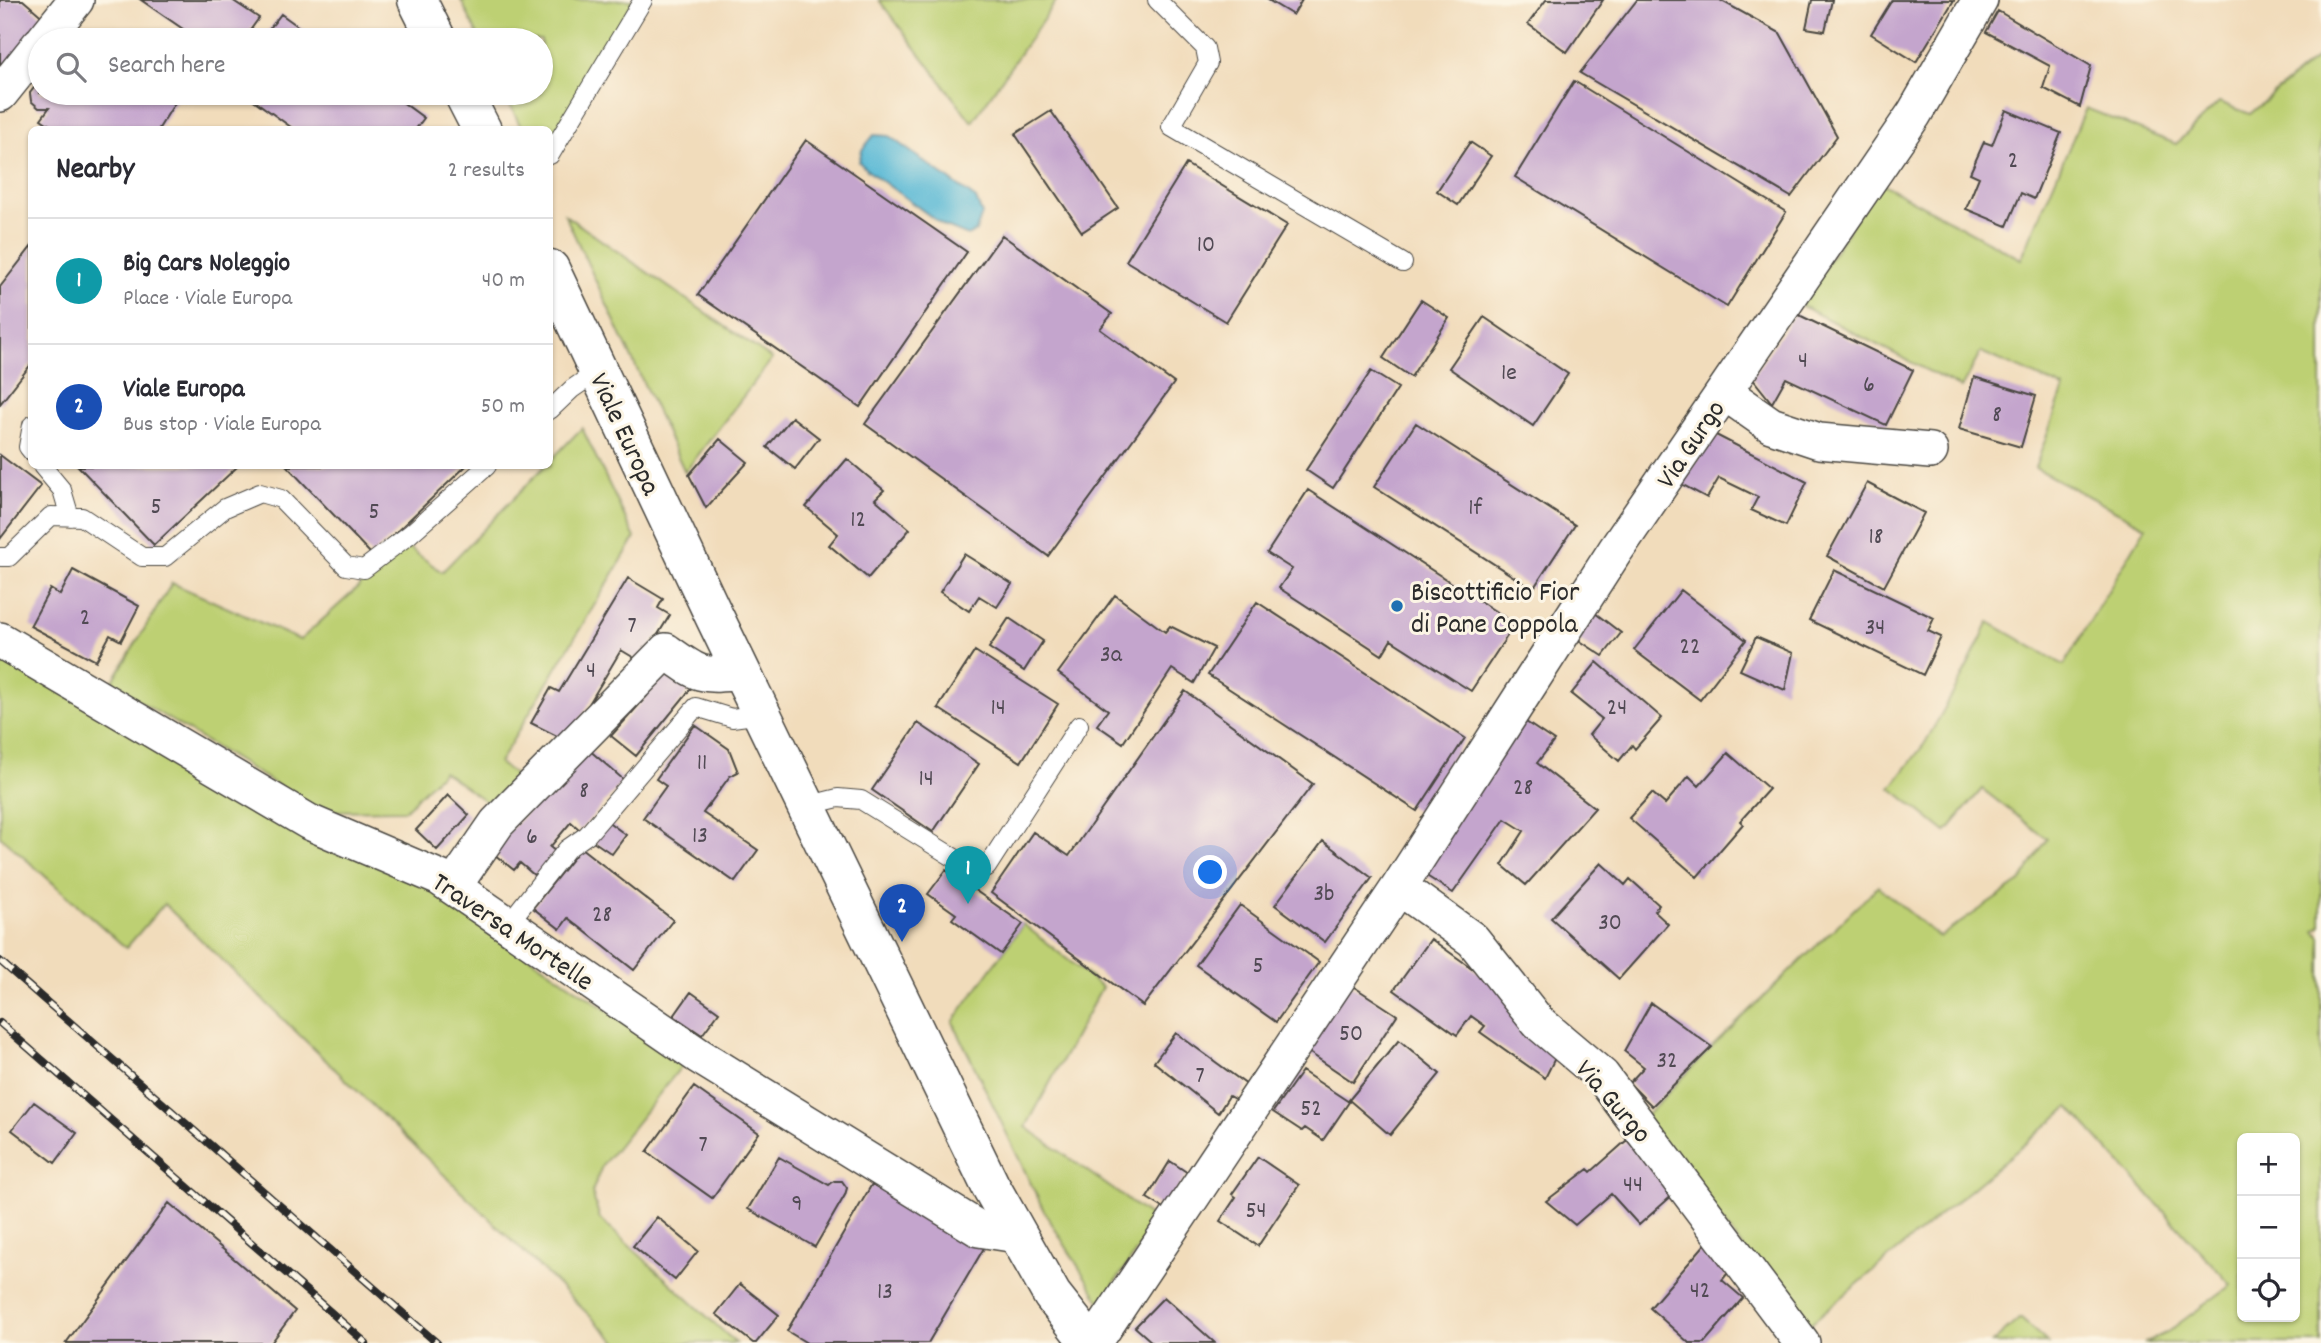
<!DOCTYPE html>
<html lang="en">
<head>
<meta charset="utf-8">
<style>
	body { margin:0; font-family:Dekko,sans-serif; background:#f2f2f3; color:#2b2b33 }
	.controls { position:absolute; right:21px; bottom:21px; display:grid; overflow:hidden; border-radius:10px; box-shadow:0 2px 5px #0004 }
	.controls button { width:63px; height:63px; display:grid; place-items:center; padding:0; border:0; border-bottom:2px solid #e1e1e2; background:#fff; color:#2b2b33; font:35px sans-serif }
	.you { position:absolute; left:1211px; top:873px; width:24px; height:24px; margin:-18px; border:5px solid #fff; border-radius:50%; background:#1a73e8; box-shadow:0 0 0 10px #1a73e833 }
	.badge { display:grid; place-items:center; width:46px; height:46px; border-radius:50%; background:#1f6fb2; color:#fff; font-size:23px; font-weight:700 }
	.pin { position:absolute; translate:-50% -58px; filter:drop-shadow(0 2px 4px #0008) }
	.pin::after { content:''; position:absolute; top:37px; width:24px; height:21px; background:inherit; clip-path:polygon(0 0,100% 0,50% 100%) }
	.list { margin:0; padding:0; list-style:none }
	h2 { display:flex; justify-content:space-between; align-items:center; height:91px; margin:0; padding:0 28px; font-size:30px }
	h2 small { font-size:23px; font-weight:400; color:#7c7c81 }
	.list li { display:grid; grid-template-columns:46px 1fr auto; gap:21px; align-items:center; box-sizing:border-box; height:126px; padding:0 28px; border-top:2px solid #e1e1e2 }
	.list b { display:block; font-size:26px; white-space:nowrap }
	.list p { margin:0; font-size:23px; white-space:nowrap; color:#7c7c81 }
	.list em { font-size:23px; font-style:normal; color:#7c7c81 }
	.icon { flex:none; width:38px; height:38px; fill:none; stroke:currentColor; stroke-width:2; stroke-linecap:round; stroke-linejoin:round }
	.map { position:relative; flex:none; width:2321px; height:1343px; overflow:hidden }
	.search { position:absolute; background:#fff; box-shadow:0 2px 5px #0004; left:28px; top:28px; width:525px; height:77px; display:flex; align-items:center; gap:18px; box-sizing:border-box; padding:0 24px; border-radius:38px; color:#7c7c81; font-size:26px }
	.panel { position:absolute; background:#fff; box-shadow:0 2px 5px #0004; left:28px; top:126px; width:525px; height:343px; border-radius:10px }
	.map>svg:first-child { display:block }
	.green { fill:#bdd073; stroke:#747e4f; stroke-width:2; fill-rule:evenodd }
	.water { fill:#56b8d5; stroke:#407280; stroke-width:2 }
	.building { fill:#c4a5cd }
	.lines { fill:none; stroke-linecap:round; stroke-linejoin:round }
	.service-casing { stroke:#494641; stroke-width:20 }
	.minor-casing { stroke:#494641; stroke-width:38 }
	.tertiary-casing { stroke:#494641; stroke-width:41 }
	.service { stroke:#fff; stroke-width:18 }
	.minor { stroke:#fff; stroke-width:35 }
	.tertiary { stroke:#fff; stroke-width:38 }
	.rail-casing { stroke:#2b2b2b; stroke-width:8 }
	.rail { stroke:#fcf5e5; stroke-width:5; stroke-dasharray:16; stroke-linecap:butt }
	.poi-dot { fill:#1f6fb2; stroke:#fcf5e5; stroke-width:2.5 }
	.labels { text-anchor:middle; stroke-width:6; stroke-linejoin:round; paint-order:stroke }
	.number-label { font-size:24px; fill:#514a54 }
	.street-label { font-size:28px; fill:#2b2b2b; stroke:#fcf5e5 }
	.poi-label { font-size:28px; fill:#2b2b2b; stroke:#fcf5e5; text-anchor:start }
</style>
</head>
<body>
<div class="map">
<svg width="2321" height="1343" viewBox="0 0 2321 1343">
	<rect width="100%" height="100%" fill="#fcf5e5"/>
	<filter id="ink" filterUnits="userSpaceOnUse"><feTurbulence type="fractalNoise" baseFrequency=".0143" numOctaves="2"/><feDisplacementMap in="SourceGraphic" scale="14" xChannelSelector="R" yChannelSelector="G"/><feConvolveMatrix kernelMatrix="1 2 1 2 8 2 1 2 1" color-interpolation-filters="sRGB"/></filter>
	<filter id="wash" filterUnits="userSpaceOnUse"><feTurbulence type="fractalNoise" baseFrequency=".00686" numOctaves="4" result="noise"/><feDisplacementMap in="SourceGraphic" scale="28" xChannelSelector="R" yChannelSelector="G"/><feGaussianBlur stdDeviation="1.57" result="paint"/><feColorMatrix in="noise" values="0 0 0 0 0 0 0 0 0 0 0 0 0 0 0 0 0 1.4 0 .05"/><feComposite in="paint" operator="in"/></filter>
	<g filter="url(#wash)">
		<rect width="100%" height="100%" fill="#f1dcbb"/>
		<path class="green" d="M461 0H634L550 139V130L522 129 504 93H541V40H480Z
			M879 0H1057L972 122Z
			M2321 54V926L2315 931 2321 937V1343H2144L2166 1333 2231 1285 2069 1107 1805 1328 1643 1119 1712 1047 1878 886 1939 937 2020 882 2047 839 1982 789 1946 832 1891 788 1925 743 1960 681 1989 622 2064 665 2146 527 2035 468 2064 388 1981 352 1961 388 1800 305 1879 182 2021 259 2086 108 2176 144 2219 102 2250 114ZM2242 1138H2295V1317H2242Z
			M565 215 772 359 685 472Z
			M582 428 635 538 499 763 519 778 492 806 443 771 405 810 320 811 111 684 172 583 300 640 405 545 442 572 545 466H550V461Z
			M0 658 422 883 684 1063 602 1166 592 1192 600 1219 736 1343H618L164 904 126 948 0 836Z
			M1023 924 1102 987 1026 1127 1157 1221 1101 1303 1044 1211 953 1022Z
			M2020 1318 2048 1343H1992Z"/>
		<path class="water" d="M874 135 889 136 976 199 982 214 976 231 968 236 944 226 867 170 859 162 862 150Z"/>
		<g id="blocks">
			<path class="building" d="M0 0H23L46 20 0 73Z
				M141 0H232L259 18 243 40H199Z
				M1268 0H1302L1293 15Z
				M1546 0H1603L1567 52 1528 24Z
				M1637 0H1720L1780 33 1837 136 1791 197 1580 73Z
				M1812 0H1832L1825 31 1806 28Z
				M1892 0H1954L1916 62 1871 34Z
				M1998 11 2091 66 2080 107 2043 88 2050 66 1986 32Z
				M281 14 317 40H261Z
				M103 36H121L127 40H97Z
				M1574 81 1786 212 1727 307 1515 177Z
				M37 84H40V93H55L56 99 60 93H181L158 130H57L41 119 49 108H39L31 101 30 93Z
				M244 93H390L424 118 415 130H295Z
				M2006 110 2061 133 2034 199 2021 193 2007 226 1966 209 1979 177 1970 173 1984 142 1992 145Z
				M1051 111 1118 208 1082 232 1015 134Z
				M806 140 967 252 860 407 698 295Z
				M1470 142 1491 156 1458 205 1437 191Z
				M1186 164 1287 225 1226 322 1126 261Z
				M1002 235 1112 314 1100 329 1174 383 1048 556 865 424Z
				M32 246V363L0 404V287Z
				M1421 300 1449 318 1411 377 1383 358Z
				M1795 313 1913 370 1886 425 1786 378 1772 403 1752 378Z
				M1484 317 1568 374 1533 426 1449 368Z
				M1371 371 1398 388 1333 488 1306 470Z
				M1974 377 2036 396 2021 447 1959 429Z
				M792 417 819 438 795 469 767 447Z
				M1416 423 1575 525 1533 589 1374 487Z
				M1714 434 1807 482 1786 526 1751 510 1758 497 1719 478 1707 498 1681 484Z
				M720 439 748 462 706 508 689 475Z
				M0 455 41 486 0 539Z
				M847 459 884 490 875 499 910 529 868 578 829 545 838 534 806 507Z
				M78 466H238L154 545Z
				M287 466H466L372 555Z
				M1867 483 1924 513 1884 587 1827 556Z
				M1308 490 1515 624 1471 691 1391 640 1382 655 1279 588 1292 569 1267 553Z
				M964 554 1012 584 997 607 979 596 969 611 940 592Z
				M73 570 139 606 121 641 110 635 96 661 30 626 50 589 60 595Z
				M1834 570 1934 618 1928 631 1941 637 1923 675 1809 620Z
				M628 578 663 599 658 608 670 615 641 662 621 650 567 741 531 723 551 688 559 692Z
				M1681 590 1746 640 1700 700 1634 650Z
				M1115 595 1165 632 1170 626 1214 648 1194 683 1172 669 1123 743 1097 725 1108 710 1058 673Z
				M1257 602 1465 738 1417 811 1208 675Z
				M1595 613 1621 633 1603 656 1577 639Z
				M1009 618 1043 641 1024 671 989 648Z
				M1756 637 1793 653 1785 690 1740 670Z
				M975 651 1058 704 1021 762 938 708Z
				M1597 662 1662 718 1635 749 1632 745 1619 761 1589 735 1602 719 1571 694Z
				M667 668 693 686 636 756 611 736 647 696 642 692Z
				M1185 691 1313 784 1143 1006 991 893 1033 832 1069 856Z
				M1523 720 1554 741 1537 763 1595 808 1526 885 1502 865 1524 831 1505 819 1453 893 1422 873Z
				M918 723 979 764 933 832 872 790Z
				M695 725 729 749 738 772 730 776 703 813 758 850 735 882 643 818 666 786 656 779Z
				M588 749 624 780 580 830 571 822 550 847 556 852 535 876 520 863 514 870 490 851Z
				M1728 753 1769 789 1740 821 1743 824 1697 877 1629 818 1652 793 1665 804 1689 776 1699 786Z
				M448 795 469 815 437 850 416 830Z
				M603 818 626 835 612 854 593 841Z
				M1323 841 1372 878 1325 942 1275 905Z
				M581 848 673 920 634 970 568 918 560 929 533 908Z
				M1601 863 1625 885 1630 879 1659 905 1654 911 1668 924 1619 979 1551 918Z
				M946 870 1023 924 1001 954 952 919 956 914 928 894Z
				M1240 905 1319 962 1276 1022 1196 965Z
				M1431 939 1508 994 1557 1054 1545 1078 1480 1032 1485 1026 1471 1016 1457 1035 1394 990Z
				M1348 983 1397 1015 1353 1082 1304 1049Z
				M691 992 719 1012 702 1035 674 1016Z
				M1651 1003 1712 1047 1652 1106 1629 1083 1644 1067 1624 1051Z
				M1176 1033 1247 1085 1236 1100 1229 1096 1218 1113 1154 1062Z
				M1399 1040 1440 1074 1390 1135 1349 1100Z
				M1302 1071 1349 1102 1323 1140 1305 1128 1302 1131 1273 1112Z
				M694 1087 759 1133 712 1198 647 1152Z
				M34 1102 77 1133 55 1163 12 1130Z
				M1627 1140 1675 1193 1639 1225 1611 1194 1575 1225 1546 1201 1588 1169 1591 1172Z
				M779 1157 829 1185 834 1181H842L847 1188 845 1195 815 1247 748 1209Z
				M1258 1157 1299 1185 1258 1246 1220 1221 1236 1197 1232 1194Z
				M1170 1161 1188 1173 1165 1209 1147 1198Z
				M872 1184 984 1248 928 1343H807L787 1331Z
				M169 1203 295 1311 271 1343H66Z
				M657 1217 698 1251 675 1280 633 1246Z
				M1706 1243 1733 1267 1722 1280 1743 1298 1704 1343H1689L1650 1308Z
				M740 1284 779 1315 756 1343H753L716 1314Z
				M1164 1297 1215 1343H1153L1135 1327Z"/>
		</g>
	</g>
	<g filter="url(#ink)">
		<use href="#blocks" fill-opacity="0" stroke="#494641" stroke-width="2"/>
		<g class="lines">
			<defs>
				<path id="service" d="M1157 0 1205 48 1208 63 1171 127 1403 263
					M550 155 643 0
					M550 410 572 389 598 371
					M32 425 28 447 32 452
					M42 466 62 490 70 517
					M0 557H9L51 516 82 517 142 557H165L225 508 260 493 281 499 346 566 364 569 410 534 487 466
					M806 806 838 798 861 800 969 867H987L1079 725
					M508 924 567 849 587 835 696 707 732 718 762 714"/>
				<path id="minor" d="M44 40 76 0
					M0 94 40 44
					M1724 392 1771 425 1819 441 1930 451
					M0 640 309 822 440 878 699 1056 979 1229 1017 1235
					M453 887 497 823 666 651C699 675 701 677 741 672
					M1399 887 1473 940 1538 1022 1602 1076 1802 1343
					M1094 1343 1399 887 1615 551 1914 114 1980 0"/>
				<path id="tertiary" d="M417 0 437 40
					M463 93 482 130
					M550 269 715 618 990 1185 1052 1295 1090 1343"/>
			</defs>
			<use href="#service" class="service-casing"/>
			<use href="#minor" class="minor-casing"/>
			<use href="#tertiary" class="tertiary-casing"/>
			<use href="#service" class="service"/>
			<use href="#minor" class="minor"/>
			<use href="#tertiary" class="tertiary"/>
			<defs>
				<path id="rail" d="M0 961 437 1343
					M0 1023 366 1343"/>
			</defs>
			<use href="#rail" class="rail-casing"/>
			<use href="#rail" class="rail"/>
		</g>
	</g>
	<circle class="poi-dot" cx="1397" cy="606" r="7"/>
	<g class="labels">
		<g class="number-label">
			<text x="2013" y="167">2</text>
			<text x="1206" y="251">10</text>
			<text x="1803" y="367">4</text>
			<text x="1509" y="379">1e</text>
			<text x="1869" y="391">6</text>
			<text x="1997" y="421">8</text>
			<text x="156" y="513">5</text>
			<text x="1475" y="514">1f</text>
			<text x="374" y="518">5</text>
			<text x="858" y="526">12</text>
			<text x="1876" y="543">18</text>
			<text x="85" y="624">2</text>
			<text x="632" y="632">7</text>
			<text x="1875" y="634">34</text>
			<text x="1690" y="653">22</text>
			<text x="1111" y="661">3a</text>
			<text x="591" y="677">4</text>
			<text x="998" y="714">14</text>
			<text x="1617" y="714">24</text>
			<text x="702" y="769">11</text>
			<text x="926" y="785">14</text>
			<text x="1523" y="794">28</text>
			<text x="584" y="797">8</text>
			<text x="700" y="842">13</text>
			<text x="532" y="843">6</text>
			<text x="1324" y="900">3b</text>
			<text x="602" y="921">28</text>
			<text x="1610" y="929">30</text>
			<text x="1258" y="972">5</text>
			<text x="1351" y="1040">50</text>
			<text x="1667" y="1067">32</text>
			<text x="1200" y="1082">7</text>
			<text x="1311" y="1115">52</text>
			<text x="703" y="1151">7</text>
			<text x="1633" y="1191">44</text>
			<text x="797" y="1210">9</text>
			<text x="1256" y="1217">54</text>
			<text x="1700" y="1297">42</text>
			<text x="885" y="1298">13</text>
		</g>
		<g class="street-label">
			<text transform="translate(627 433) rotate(65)" y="10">Viale Europa</text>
			<text transform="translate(1689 443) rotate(-56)" y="10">Via Gurgo</text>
			<text transform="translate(514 930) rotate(34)" y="10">Traversa Mortelle</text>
			<text transform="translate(1615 1100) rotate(49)" y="10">Via Gurgo</text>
		</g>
		<g class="poi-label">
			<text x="1411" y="600">Biscottificio Fior<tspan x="1411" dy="32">di Pane Coppola</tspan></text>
		</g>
	</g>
</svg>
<div class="controls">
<button>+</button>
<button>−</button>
<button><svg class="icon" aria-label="locate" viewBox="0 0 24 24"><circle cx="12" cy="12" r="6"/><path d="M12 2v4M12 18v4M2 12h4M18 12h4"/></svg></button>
</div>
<div class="you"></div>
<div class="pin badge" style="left:968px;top:904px;background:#0f9aa8">1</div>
<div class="pin badge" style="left:902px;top:942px;background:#1a4fb4">2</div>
<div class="search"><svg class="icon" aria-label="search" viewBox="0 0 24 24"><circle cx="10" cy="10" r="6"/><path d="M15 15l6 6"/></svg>Search here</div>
<section class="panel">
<h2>Nearby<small>2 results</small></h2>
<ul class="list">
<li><span class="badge" style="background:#0f9aa8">1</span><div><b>Big Cars Noleggio</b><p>Place · Viale Europa</p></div><em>40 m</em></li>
<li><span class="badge" style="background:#1a4fb4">2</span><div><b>Viale Europa</b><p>Bus stop · Viale Europa</p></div><em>50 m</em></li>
</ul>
</section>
</div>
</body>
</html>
